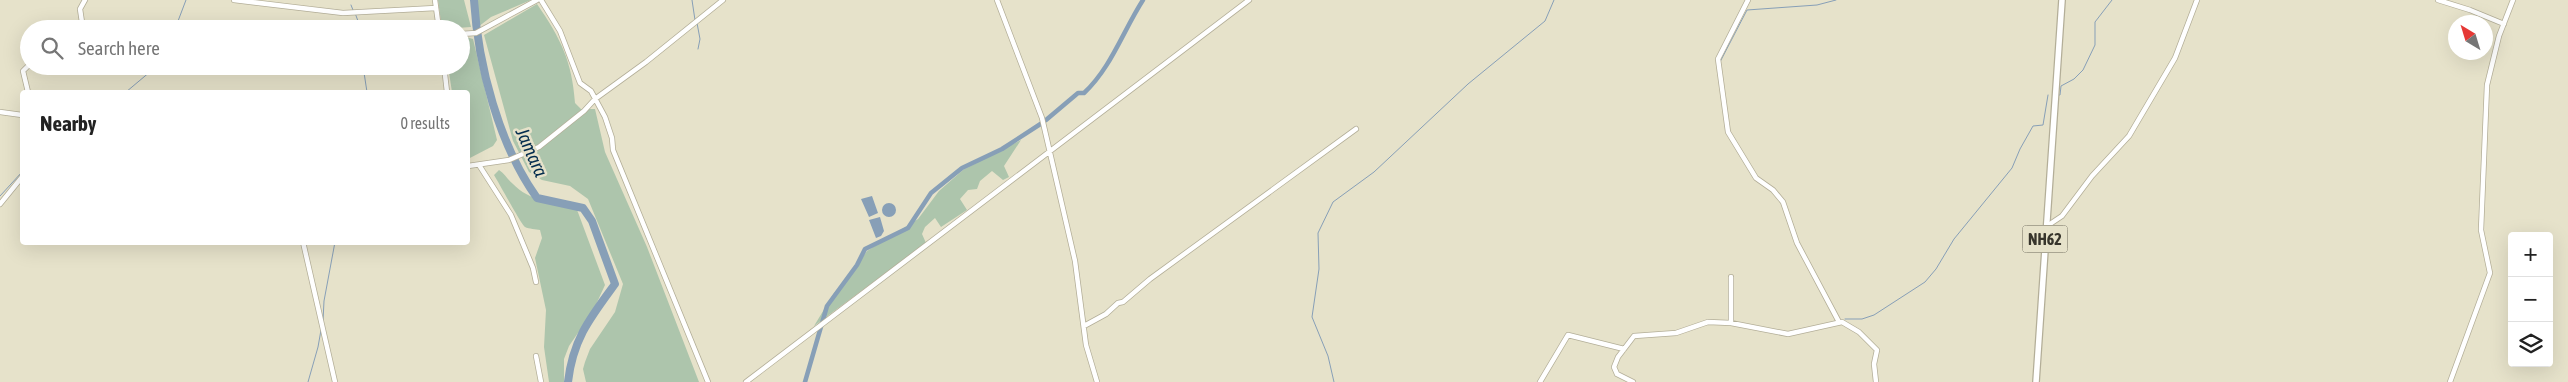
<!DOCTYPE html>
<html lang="en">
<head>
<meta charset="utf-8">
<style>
	body { margin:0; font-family:"Asap Condensed",sans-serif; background:#f6f6f6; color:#222 }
	.controls { position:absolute; right:15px; bottom:15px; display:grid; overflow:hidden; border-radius:5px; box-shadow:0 5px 20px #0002 }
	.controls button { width:45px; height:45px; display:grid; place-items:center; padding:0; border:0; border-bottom:1px solid #e0e0e0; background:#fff; color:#222; font:25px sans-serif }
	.compass { position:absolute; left:2448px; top:15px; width:45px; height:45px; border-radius:50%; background:#fff; box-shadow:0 5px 20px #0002; rotate:322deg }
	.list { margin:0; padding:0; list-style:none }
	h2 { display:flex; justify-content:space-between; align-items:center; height:65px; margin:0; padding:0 20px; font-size:21px }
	h2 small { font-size:16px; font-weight:400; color:#767676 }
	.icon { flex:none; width:28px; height:28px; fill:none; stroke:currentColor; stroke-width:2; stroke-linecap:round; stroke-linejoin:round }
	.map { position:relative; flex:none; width:2568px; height:382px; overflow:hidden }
	.search { position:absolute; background:#fff; box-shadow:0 5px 20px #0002; left:20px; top:20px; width:450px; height:55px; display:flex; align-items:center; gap:12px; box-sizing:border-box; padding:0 18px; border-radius:28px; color:#767676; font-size:19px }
	.panel { position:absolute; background:#fff; box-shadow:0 5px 20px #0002; left:20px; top:90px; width:450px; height:155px; border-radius:5px }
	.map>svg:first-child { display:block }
	.green { fill:#adc5ac }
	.water { fill:#879fb7 }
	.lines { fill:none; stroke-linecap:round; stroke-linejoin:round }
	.stream { stroke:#879fb7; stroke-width:1 }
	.canal { stroke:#879fb7; stroke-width:4.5 }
	.river { stroke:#879fb7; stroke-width:8 }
	.minor-casing { stroke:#b3ae98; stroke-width:6 }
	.major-casing { stroke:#b3ae98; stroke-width:8 }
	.minor { stroke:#fff; stroke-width:4.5 }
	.major { stroke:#fff; stroke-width:5.5 }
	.labels { text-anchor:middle; stroke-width:5; stroke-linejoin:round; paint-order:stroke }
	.shield { fill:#e6e2ca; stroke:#6c695b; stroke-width:1 }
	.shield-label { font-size:16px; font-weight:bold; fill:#37352c }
	.water-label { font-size:19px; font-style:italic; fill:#032c4d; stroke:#e6e2ca }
</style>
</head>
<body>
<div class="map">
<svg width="2568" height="382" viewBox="0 0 2568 382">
	<rect width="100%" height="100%" fill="#e6e2ca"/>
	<path class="green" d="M438 0H464L471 27 442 29Z
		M472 0H531L491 17 478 27Z
		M537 4C561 39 572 61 575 103L581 109H595L605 152 647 247 699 382H586L583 369 585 362 590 349 615 312 623 284 588 199 570 186 542 180 529 172 526 166 513 141 484 35Z
		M466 37 473 39 497 140 493 146 468 159V92H452L448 66H461V38Z
		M1021 140 1004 166 1009 177 1003 180 992 171 980 181 977 189 968 190 960 199 967 210 941 227 935 218 925 227 922 234 926 243 814 326 834 293 847 279 867 251 918 219 939 191 963 170Z
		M499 170C505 174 507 179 513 184 528 200 555 205 576 207L605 285 593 311 569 346 564 359V382H549L544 347 546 310 535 258 542 238 540 230C536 229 529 229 525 227 521 224 499 183 494 175Z"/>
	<path class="water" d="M872 196 878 213 869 217 861 199Z
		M882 210a7 7 0 1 1 14 0a7 7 0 1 1-14 0Z
		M880 217 884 231 881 236 876 238 869 220Z"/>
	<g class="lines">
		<path class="stream" d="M692 0 695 20
			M351 5 353 10
			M355 13 361 29
			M697 23 700 39 698 49
			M175 29 186 0
			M1720 62 1747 10 1817 5 1836 0
			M363 66 367 92
			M126 92 157 66
			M2057 95H2060L2061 86 2074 79 2083 70 2095 45V22L2112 0
			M0 196 22 172
			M1845 319H1862L1874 315 1925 282 1936 269 1954 239 2012 168 2020 149 2033 126 2043 125 2048 95
			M323 321 324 301 335 242
			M308 382 318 347 321 330
			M1334 382 1328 356 1312 317 1319 269 1318 233 1333 202 1374 172 1468 84 1545 21 1554 0"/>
		<path class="canal" d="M1046 120 1078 93H1084C1111 68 1123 31 1143 0
			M805 382 827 306 857 265 865 249 908 228 931 193 962 168 1002 149 1042 123"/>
		<path class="river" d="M474 0C478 65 499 145 537 198L583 208 592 221 615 284C590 318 573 339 568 382"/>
		<defs>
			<path id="minor" d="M234 0 343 13 436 8
				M435 0 439 29
				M541 0 560 31 580 83 591 91 605 117 612 138 613 150 708 382
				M997 0 1042 118 1075 261 1086 345 1097 382
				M1748 0 1718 59 1728 132 1756 178 1773 190 1783 202 1797 243 1839 322
				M2438 0 2470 10 2504 24
				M83 29 80 9 85 0
				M461 34 476 33 537 0
				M444 66 447 92
				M28 92 23 71 29 65
				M0 112 22 115
				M479 165 511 215 533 268 536 282
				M468 166 509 160 539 147 584 111 595 99 646 62 723 0
				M0 204 22 177
				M2047 226 2062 216 2092 176 2129 136 2175 58 2197 0
				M303 242 335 382
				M1731 277V323
				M1084 326 1106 314 1118 303 1123 302 1150 279 1356 129
				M536 356 541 382
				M746 382 1249 0
				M1540 382 1568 335 1624 349
				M1633 382 1617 374 1614 367 1618 357 1634 336 1676 333 1708 322 1731 323 1788 334 1842 322 1859 332 1877 350 1874 364 1876 382
				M2450 382 2490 273 2481 230 2487 85 2499 36 2513 0"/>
			<path id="major" d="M2036 382 2062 0"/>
		</defs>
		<use href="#minor" class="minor-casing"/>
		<use href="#major" class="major-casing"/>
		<use href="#minor" class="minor"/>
		<use href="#major" class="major"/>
	</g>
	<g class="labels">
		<rect class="shield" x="2022.5" y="225.5" width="45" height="27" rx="4"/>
		<g class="shield-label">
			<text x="2045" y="245">NH62</text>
		</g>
		<g class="water-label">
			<text transform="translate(532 152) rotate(66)" y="7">Jamara</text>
		</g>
	</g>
</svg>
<div class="controls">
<button>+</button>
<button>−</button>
<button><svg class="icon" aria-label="layers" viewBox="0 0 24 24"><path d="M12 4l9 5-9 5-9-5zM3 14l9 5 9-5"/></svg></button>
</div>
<svg class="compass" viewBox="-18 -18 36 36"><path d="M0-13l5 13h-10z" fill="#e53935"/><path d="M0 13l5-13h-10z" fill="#767676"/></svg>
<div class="search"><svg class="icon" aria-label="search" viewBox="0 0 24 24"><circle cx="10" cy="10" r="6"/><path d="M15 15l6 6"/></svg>Search here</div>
<section class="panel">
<h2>Nearby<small>0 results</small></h2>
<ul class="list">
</ul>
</section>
</div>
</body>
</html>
